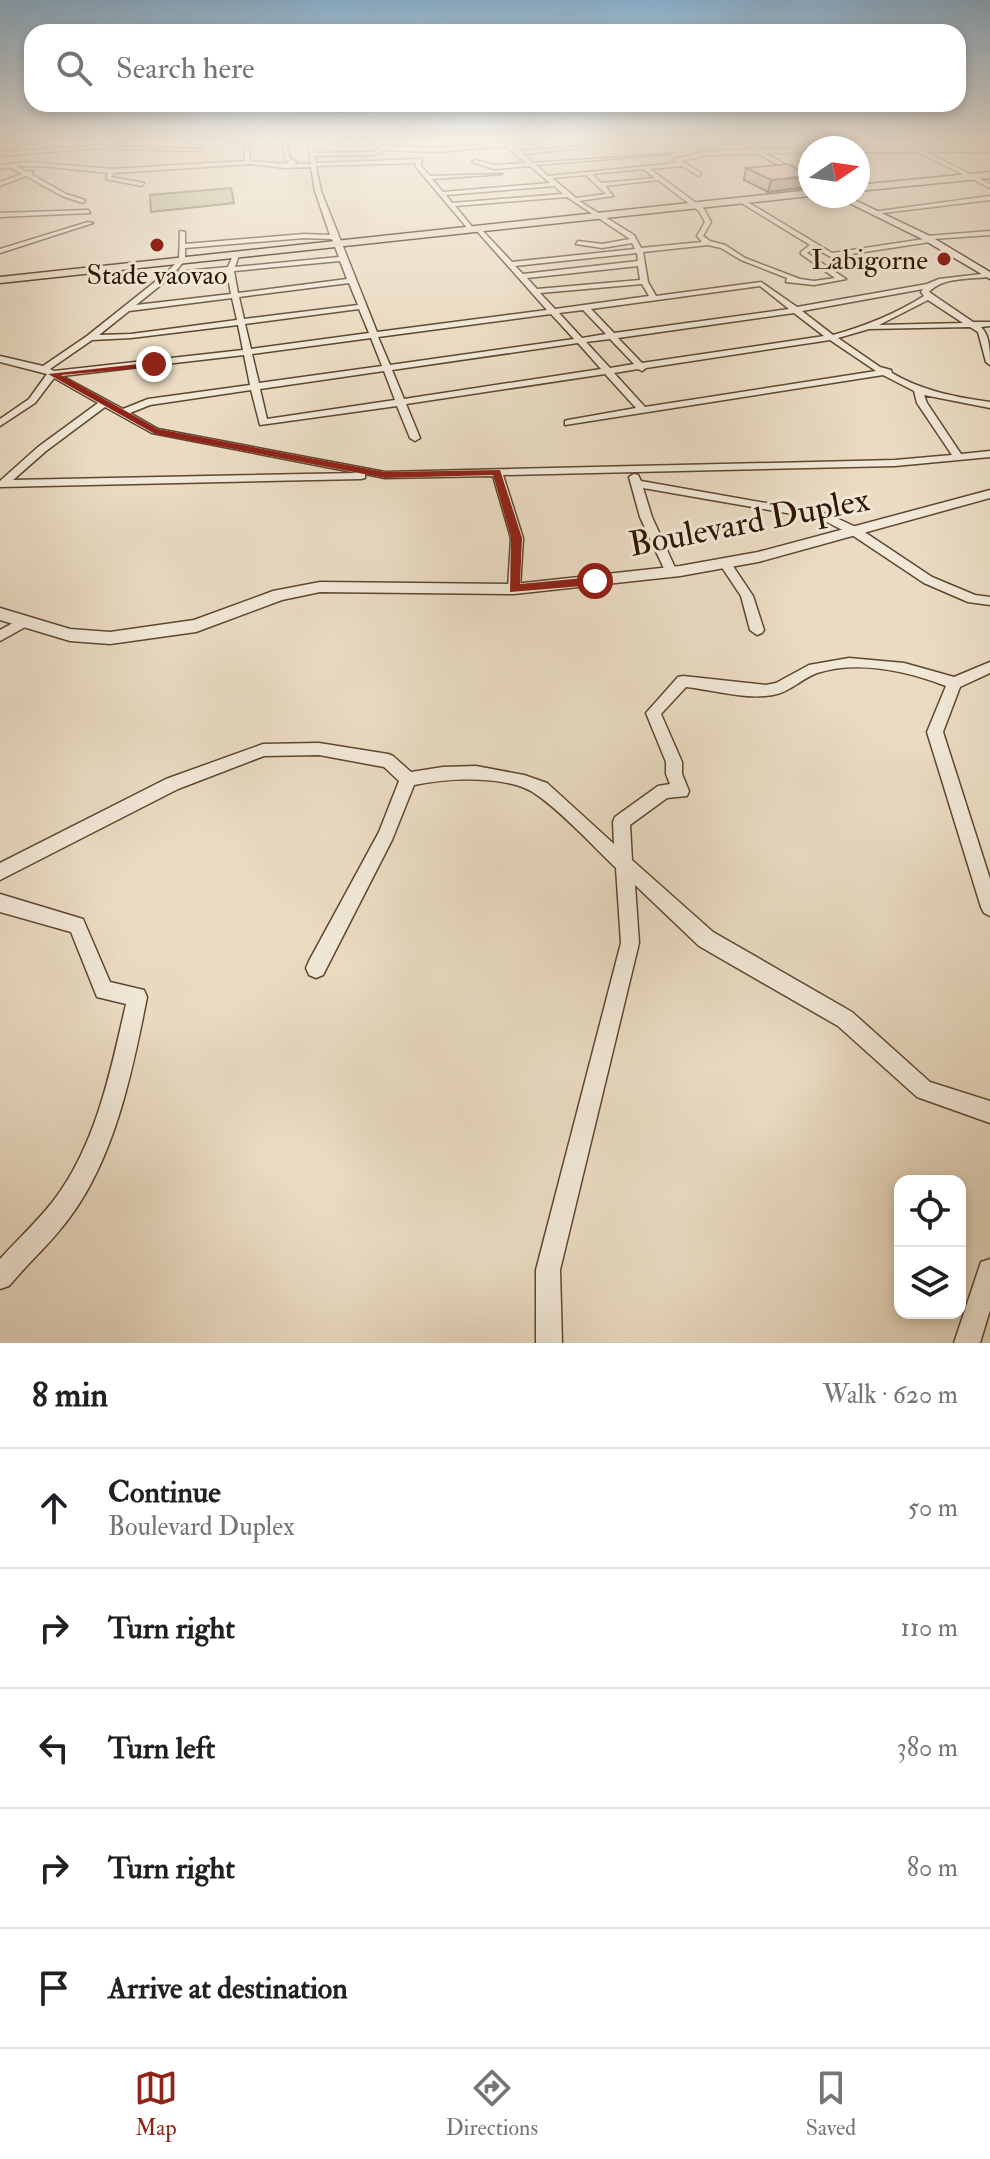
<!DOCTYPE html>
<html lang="en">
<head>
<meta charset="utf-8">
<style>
	body { margin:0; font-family:"IM FELL Double Pica",serif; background:#f6f6f6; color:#202124 }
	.controls { position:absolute; right:24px; bottom:24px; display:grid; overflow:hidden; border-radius:16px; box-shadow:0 4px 12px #0003 }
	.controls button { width:72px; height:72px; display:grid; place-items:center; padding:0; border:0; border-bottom:2px solid #e0e0e0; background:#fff; color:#202124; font:40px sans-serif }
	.compass { position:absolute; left:798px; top:136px; width:72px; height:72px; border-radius:50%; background:#fff; box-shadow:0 4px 12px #0003; rotate:77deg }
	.stop { position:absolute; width:24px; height:24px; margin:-18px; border:6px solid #8f2418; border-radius:50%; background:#fff }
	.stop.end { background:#8f2418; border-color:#fff; box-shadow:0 2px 8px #0008 }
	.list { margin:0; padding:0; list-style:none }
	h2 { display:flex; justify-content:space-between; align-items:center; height:104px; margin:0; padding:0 32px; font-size:34px }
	h2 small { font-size:26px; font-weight:400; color:#757577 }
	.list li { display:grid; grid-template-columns:52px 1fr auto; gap:24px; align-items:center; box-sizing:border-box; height:120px; padding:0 32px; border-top:2px solid #e0e0e0 }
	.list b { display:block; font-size:30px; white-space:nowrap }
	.list p { margin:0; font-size:26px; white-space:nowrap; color:#757577 }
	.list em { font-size:26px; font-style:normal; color:#757577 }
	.icon { flex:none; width:44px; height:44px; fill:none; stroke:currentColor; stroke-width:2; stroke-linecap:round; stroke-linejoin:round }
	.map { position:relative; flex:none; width:990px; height:1343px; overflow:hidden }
	.search { position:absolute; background:#fff; box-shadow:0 4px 12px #0003; left:24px; right:24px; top:24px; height:88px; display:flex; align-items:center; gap:20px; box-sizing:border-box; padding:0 28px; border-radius:24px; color:#757577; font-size:30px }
	.sheet { height:704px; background:#fff }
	nav { display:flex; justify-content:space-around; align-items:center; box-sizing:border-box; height:112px; border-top:2px solid #e0e0e0; background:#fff; font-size:22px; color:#757577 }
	nav a { display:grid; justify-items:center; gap:4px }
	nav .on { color:#8f2418 }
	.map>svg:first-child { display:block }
	.green { fill:#bcbe8f; stroke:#766a48; stroke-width:2 }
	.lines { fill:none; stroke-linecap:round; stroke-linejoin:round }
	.minor-casing { stroke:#5e4730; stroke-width:3 }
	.tertiary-casing { stroke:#5e4730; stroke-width:3 }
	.secondary-casing { stroke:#2f1600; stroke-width:3 }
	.primary-casing { stroke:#2f1600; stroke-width:3 }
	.minor { fill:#f1e8d7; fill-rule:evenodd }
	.tertiary { fill:#f1e8d7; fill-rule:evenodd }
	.secondary { fill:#f1e8d7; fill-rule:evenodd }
	.primary { fill:#eadbc2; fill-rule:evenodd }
	.wall { fill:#c89a88; stroke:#2f1600; stroke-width:2 }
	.shaded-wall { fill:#a27d6f; stroke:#2f1600; stroke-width:2 }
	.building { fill:#e8b39e; stroke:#2f1600; stroke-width:2 }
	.route { fill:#8f2418 }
	.poi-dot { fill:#8f2418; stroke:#f1e8d7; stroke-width:3 }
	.labels { text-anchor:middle; stroke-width:6; stroke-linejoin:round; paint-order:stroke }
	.far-poi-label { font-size:28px; fill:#2f1600; stroke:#f1e8d7; text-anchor:end }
	.street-label { font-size:34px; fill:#2f1600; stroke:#f1e8d7 }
</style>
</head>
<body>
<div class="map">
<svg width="990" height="1343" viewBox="0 0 990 1343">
	<rect width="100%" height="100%" fill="#eadbc2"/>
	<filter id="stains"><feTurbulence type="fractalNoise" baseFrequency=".0025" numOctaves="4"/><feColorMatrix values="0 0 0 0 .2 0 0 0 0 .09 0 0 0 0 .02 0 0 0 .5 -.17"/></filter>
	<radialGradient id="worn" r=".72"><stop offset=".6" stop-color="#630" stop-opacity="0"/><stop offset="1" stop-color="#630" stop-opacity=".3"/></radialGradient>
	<path class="green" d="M231 188 234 203 151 212 150 195Z"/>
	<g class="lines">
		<defs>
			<path id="minor" d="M244 140H248L250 161 285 164 289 162 285 160 282 140H286L290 159 297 162 294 164H311L307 140H311L314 153 373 152 384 146 437 148 502 143 500 140H505L519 151 649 141 522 154 532 163 669 154 536 165 548 176 677 163 674 159 709 151 810 148V152L709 155 681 161 701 173 699 176 682 166 650 169 704 209 711 222 703 236 710 241 725 245 745 258 800 279 814 281 835 278 801 254V252L810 245 740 202V200H744L832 253 924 239 927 236 990 231V235L933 239 930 242 831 257 814 248 807 253 846 279 814 285 786 282 787 278 741 260 721 248 708 245 643 252 648 282 656 296 761 282 797 307 927 284 939 279 990 273V277C971 279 942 277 929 292L973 322H990V326L981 327C990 335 990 352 990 365L986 362 978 332 970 327 869 329 838 338 880 367 891 370 892 373C923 391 955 397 990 402V408L924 395 927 403 961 454 990 451V457L895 466 503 475 523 538 520 589 514 593 508 589 511 538 493 476 385 478 365 474V478L361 479 0 487V481L38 447 98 403 54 378 35 403 0 426V419L29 399 47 374 0 362V356L43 366 87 336 166 273 179 260 180 231 185 232V244L304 234 330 235 315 191 311 167 285 168 251 164 114 173 111 177 144 183 142 186 106 179 108 173 42 166H16L27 172 33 171 31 174 66 194 85 200 83 203 62 196 26 176 0 186V182L22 174 9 167 0 169V165L28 162 112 169 245 161ZM506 146 526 163 494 165 475 160 472 162 494 169 530 166 550 183 443 192 432 179 502 174 430 176 421 166 422 161 419 159 316 163 314 156 374 155 385 150 437 152ZM416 163V167L469 230 474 229 455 206 567 197 630 239 602 244 578 241 576 244 602 248 632 243 635 249 512 262 480 228H476V230L547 310 377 332 321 191 316 166ZM643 169 655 178 601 183 592 174ZM586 175 606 194 576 198 552 178ZM658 180 699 211 705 222 697 236 702 242 641 248 634 235 579 201 613 196 605 186ZM554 186 563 194 452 203 446 195ZM304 238 332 239 339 257 235 267 239 255 236 253 233 255 228 267 175 272 185 260V248ZM637 253 638 261 523 274 515 266ZM340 261 347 279 238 293 234 271ZM638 266 640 280 537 289 527 278ZM227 272 231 294 136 305 171 277ZM349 283 358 305 244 319 239 297ZM642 284 649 296 555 309 540 293ZM760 286 789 309 614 333 591 309ZM923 289 921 292 924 296C895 314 865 326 833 335L802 311ZM232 298 237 320 131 334 99 335 129 311ZM928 300 963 323 879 325ZM359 309 369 333 251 349 245 324ZM583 310 606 334 582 338 559 313ZM794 313 824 336 642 363 618 338ZM551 314 574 339 390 365 378 337ZM238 325 243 350 54 371 50 369 92 340 131 338ZM371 338 382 366 259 383 252 354ZM610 339 634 364 610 368 586 342ZM830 340 876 371 645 407 614 373 638 369 642 371 646 368ZM578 343 601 369 404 399 392 370ZM244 355 250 385 148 399 123 409 62 376ZM384 371 395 400 267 419 260 389ZM605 374 636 408 568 420 565 421V425L883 375 914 391 917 403 952 455 895 460 385 472 158 429 130 413 150 405 251 390 260 425 397 406 410 438 415 441 420 438 406 404ZM105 407 152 433 357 473 13 480 46 451Z
				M838 140H843L852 148H846Z
				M897 140H902L920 148H990V152H926L990 184V188L918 152H858V148H912Z
				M96 146 197 149 200 151 96 148 0 156V152Z
				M990 196V200L875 214 872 212Z
				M88 210 90 213 0 217V213Z
				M88 222 93 223 0 253V249Z
				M634 474 638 475 641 481 828 514 860 529 932 577 975 595 990 597V605L968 602 924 583 852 535 821 519 643 488 652 517 677 572 675 575H667L640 517 629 477Z
				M725 559 729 560 753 596 764 630 762 633 757 635 750 630 741 596 719 563Z
				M22 618 27 620 29 623 27 626 0 641V630Z
				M849 658 904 663 954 677 990 662V673L960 687 943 732 990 879V916L984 913 981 907 927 732 946 686C907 671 858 660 817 673 801 679 790 692 773 695 745 700 714 690 686 687L661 714 682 762V774L689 791 687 796 667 798 630 825 632 860 713 932 852 1012 930 1082 990 1101V1123L917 1097 838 1026 699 946 635 885 639 943 560 1270 562 1343H536V1270L621 943 616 868C592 845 563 813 537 795 509 774 446 778 414 785L392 840 323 975 316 978 309 975 306 968 309 961 379 832 399 781 384 767 319 755 264 756 178 789 0 880V863L166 779 263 744 319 743 388 754 393 756 411 772 443 767 476 766 524 775 547 783 614 844 613 822 615 817 658 786 670 784 666 774V762L646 713 678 677 683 676 766 685 776 683 809 665Z
				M0 894 83 919 110 982 144 990 147 997C133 1069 115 1157 70 1217 52 1242 29 1262 9 1286L0 1289V1259C18 1239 38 1221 54 1200 96 1145 111 1070 126 1004L97 997 71 932 0 912Z
				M990 1259V1310L980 1343H954L981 1262Z"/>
			<path id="tertiary" d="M990 490V498L758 562 680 576 514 594 320 592 282 600 196 632 110 644 70 641 0 620V608L70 629 110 632 194 620 273 591 320 582 514 584 680 566 758 552Z"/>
			<path id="secondary" d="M734 140H742L810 178V183Z
				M835 196H846L930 236 990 272V279L924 240Z"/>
			<path id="primary" d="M990 172V178L858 191V185Z
				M810 190V196L0 283V277Z"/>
		</defs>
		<use href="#minor" class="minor-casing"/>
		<use href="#tertiary" class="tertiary-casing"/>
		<use href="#secondary" class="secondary-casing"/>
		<use href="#primary" class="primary-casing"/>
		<use href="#minor" class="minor"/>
		<use href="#tertiary" class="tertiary"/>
		<use href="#secondary" class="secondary"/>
		<use href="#primary" class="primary"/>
	</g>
	<path class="wall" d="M746 168 810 175V178L807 187 768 192 744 180Z"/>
	<path class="shaded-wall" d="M810 176 807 187 768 192 771 180Z"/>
	<path class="building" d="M788 164 810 176 771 180 746 168Z"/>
	<linearGradient id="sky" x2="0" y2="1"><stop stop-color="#8ab6d7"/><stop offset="0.43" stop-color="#f6efe4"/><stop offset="1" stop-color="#f6efe4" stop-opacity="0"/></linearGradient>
	<rect width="990" height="328" fill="url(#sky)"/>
	<path class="route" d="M157 362 154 367 61 375 158 429 385 472 500 470 522 538 520 584 595 577 601 581 595 585 510 592 511 538 493 475 385 478 155 434 48 374Z"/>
	<g class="poi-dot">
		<circle cx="157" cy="245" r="8"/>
		<circle cx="944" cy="259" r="8"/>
	</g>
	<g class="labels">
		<g class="far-poi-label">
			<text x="928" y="269">Labigorne</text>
			<text x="157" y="284" text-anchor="middle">Stade vaovao</text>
		</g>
		<g class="street-label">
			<text transform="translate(749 521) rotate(-11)" y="12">Boulevard Duplex</text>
		</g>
	</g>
	<rect width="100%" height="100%" filter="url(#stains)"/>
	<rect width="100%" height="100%" fill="url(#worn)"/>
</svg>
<div class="controls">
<button><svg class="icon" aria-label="locate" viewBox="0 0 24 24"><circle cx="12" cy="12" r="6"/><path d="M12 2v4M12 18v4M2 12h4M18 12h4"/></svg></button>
<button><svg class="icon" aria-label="layers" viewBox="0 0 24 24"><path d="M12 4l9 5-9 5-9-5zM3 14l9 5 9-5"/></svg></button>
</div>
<svg class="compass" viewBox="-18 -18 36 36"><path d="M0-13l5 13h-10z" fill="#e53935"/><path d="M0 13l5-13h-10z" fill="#757577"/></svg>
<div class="stop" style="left:595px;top:581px"></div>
<div class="stop end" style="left:154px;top:364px"></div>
<div class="search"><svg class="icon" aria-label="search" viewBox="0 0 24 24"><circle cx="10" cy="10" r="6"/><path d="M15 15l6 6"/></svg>Search here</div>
</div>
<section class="sheet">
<h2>8 min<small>Walk · 620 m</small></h2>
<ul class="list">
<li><svg class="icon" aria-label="ahead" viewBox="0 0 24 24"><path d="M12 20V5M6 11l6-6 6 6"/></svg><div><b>Continue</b><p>Boulevard Duplex</p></div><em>50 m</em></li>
<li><svg class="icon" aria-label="right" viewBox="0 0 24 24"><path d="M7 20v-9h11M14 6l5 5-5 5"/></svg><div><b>Turn right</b></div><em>110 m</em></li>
<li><svg class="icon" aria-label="left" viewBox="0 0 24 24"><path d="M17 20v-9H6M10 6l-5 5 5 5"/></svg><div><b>Turn left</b></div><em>380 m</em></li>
<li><svg class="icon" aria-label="right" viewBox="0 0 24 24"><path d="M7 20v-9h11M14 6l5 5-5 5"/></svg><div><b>Turn right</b></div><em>80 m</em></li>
<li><svg class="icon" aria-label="arrive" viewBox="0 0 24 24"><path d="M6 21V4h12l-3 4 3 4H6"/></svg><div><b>Arrive at destination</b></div></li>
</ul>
</section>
<nav>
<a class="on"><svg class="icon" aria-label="map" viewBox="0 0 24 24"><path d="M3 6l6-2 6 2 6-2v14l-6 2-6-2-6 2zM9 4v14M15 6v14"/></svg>Map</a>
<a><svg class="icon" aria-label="directions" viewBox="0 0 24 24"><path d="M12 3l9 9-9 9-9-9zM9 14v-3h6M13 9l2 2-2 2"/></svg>Directions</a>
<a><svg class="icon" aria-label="saved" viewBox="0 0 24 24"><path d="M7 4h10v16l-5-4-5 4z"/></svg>Saved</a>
</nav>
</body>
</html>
